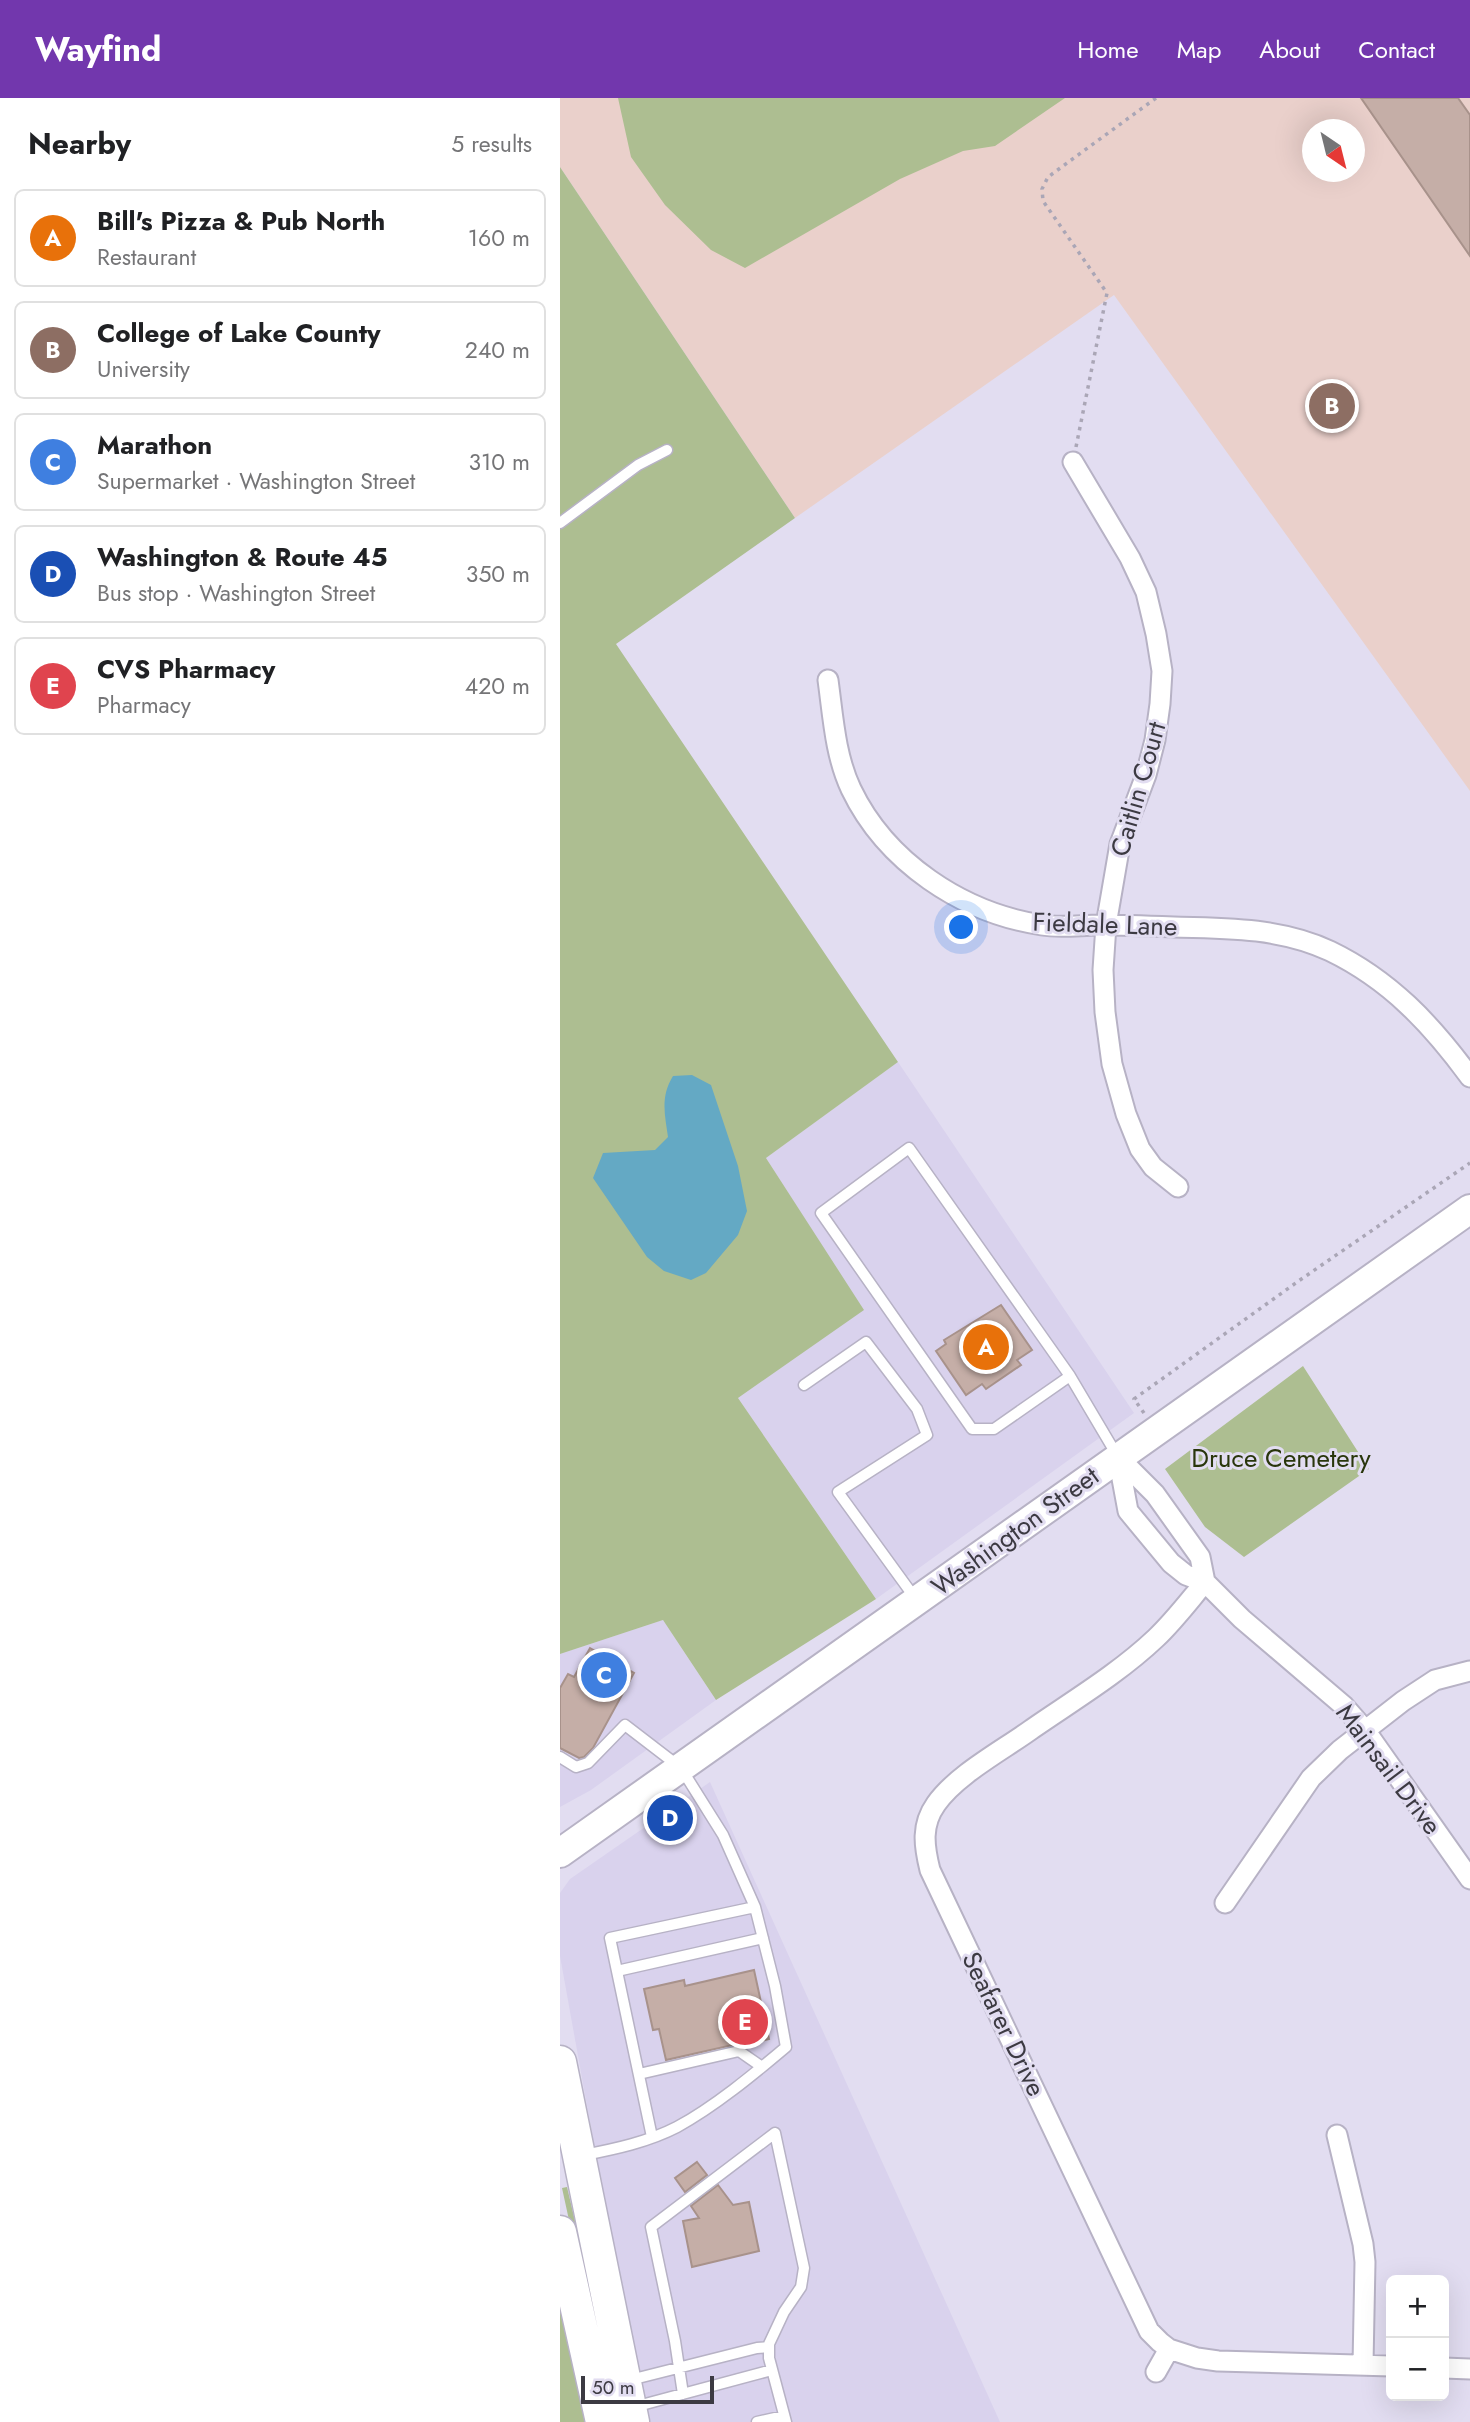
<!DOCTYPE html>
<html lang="en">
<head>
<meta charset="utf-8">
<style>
	body { margin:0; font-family:Jost,sans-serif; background:#f6f6f6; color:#202124 }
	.controls { position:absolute; right:21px; bottom:21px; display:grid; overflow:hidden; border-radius:10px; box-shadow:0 7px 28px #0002 }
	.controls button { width:63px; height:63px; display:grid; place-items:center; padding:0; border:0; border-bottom:2px solid #e0e0e0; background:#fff; color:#202124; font:35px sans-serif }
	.compass { position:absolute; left:742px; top:21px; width:63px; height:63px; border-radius:50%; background:#fff; box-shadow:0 7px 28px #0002; rotate:145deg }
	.scale { position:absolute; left:21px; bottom:18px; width:133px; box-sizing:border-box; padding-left:7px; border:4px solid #3c3a42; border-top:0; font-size:19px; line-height:24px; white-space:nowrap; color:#3c3a42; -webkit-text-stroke:5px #e2ddf1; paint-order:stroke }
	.you { position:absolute; left:402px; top:830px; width:24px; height:24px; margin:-18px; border:5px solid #fff; border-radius:50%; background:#1a73e8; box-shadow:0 0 0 10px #1a73e833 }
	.badge { display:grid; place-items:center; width:46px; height:46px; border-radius:50%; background:#7237ad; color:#fff; font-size:23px; font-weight:700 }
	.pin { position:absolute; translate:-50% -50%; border:4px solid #fff; box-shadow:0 2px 7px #0006 }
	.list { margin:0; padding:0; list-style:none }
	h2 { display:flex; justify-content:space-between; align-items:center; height:91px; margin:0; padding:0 28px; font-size:30px }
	h2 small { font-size:23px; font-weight:400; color:#757577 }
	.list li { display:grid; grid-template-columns:46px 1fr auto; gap:21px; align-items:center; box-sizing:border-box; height:98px; margin:0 14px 14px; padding:0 14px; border:2px solid #e0e0e0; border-radius:10px }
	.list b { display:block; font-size:26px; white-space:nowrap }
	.list p { margin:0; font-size:23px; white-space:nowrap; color:#757577 }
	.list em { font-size:23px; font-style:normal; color:#757577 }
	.map { position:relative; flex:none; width:910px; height:2324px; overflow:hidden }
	header { display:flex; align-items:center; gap:42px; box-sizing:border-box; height:98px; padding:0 35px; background:#7237ad; color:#fff }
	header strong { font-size:33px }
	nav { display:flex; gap:38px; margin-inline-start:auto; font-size:24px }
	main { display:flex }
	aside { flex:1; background:#fff }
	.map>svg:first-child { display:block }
	.built { fill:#d9d2ed }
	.education { fill:#ead0cb; fill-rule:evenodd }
	.green { fill:#adbe91 }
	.water { fill:#64a9c4 }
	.building { fill:#c5aea7; stroke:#a8928b; stroke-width:2 }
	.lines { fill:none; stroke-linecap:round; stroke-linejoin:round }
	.service-casing { stroke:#b7b2c5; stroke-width:13 }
	.minor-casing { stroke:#b7b2c5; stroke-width:23 }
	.secondary-casing { stroke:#b7b2c5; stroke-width:32 }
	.primary-casing { stroke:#b7b2c5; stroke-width:35 }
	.path { stroke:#aaa6b6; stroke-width:3.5; stroke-dasharray:3.5 5; stroke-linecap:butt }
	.service { stroke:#fff; stroke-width:10 }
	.minor { stroke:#fff; stroke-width:19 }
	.secondary { stroke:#fff; stroke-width:28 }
	.primary { stroke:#fff; stroke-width:32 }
	.labels { text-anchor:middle; stroke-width:6; stroke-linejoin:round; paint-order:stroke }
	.street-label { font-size:26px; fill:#3c3a42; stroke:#e2ddf1 }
	.park-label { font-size:26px; fill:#29360c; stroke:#e2ddf1 }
</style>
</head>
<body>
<header>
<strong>Wayfind</strong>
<nav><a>Home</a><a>Map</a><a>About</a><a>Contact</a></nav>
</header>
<main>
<aside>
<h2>Nearby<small>5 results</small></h2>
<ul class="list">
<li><span class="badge" style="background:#e8710a">A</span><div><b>Bill's Pizza &amp; Pub North</b><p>Restaurant</p></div><em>160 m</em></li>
<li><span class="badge" style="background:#8d6e63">B</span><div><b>College of Lake County</b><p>University</p></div><em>240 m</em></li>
<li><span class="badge" style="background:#3f7fe0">C</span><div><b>Marathon</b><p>Supermarket · Washington Street</p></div><em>310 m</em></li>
<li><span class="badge" style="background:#1a4fb4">D</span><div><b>Washington &amp; Route 45</b><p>Bus stop · Washington Street</p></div><em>350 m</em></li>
<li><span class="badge" style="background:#e0444e">E</span><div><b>CVS Pharmacy</b><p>Pharmacy</p></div><em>420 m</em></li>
</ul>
</aside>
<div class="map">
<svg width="910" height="2324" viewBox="0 0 910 2324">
	<rect width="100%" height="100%" fill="#e2ddf1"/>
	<path class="built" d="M338 964 574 1315 316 1501 178 1300 303 1212 206 1060Z
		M103 1522 156 1602 31 1692 0 1709V1556Z
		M150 1684 440 2324H84L0 1858V1795L10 1781Z"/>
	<path class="education" d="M0 0H910V693L554 197 235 420 0 69ZM752 32H794V74H752Z"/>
	<path class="green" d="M58 0H505L435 48 403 53 340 81 185 170 151 152 105 107 71 59Z
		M0 69 235 420 56 546 338 964 206 1060 304 1212 178 1300 316 1501 156 1602 103 1522 0 1556Z
		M743 1268 809 1371 684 1459 645 1429 605 1371Z
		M7 2089 46 2253 53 2324 2 2090Z
		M0 2195 8 2246 25 2324H0Z"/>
	<path class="water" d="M132 977 151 987 178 1068 187 1113 178 1137 146 1175 131 1182 104 1173 87 1159 33 1080 43 1055 95 1052 108 1039C105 1017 100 999 113 978Z"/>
	<path class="building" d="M801 0H898L910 17V158Z
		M441 1207 472 1252 457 1262 461 1267 426 1291 422 1286 406 1297 376 1253 386 1246 384 1242Z
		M30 1550 74 1575 33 1650 24 1659 19 1660 0 1650V1590L8 1576 14 1579Z
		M194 1872 209 1941 183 1947 177 1946 106 1962 99 1931 93 1932 84 1891 124 1882 125 1888Z
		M137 2064 147 2077 125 2094 115 2080Z
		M158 2087 173 2107 189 2104 199 2153 132 2169 123 2123 139 2120 131 2108Z"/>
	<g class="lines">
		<defs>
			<path id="service" d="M0 425 78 367 107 352
				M510 1278 434 1331H412L261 1115 349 1050 510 1278 558 1359
				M244 1287 306 1244 357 1311 367 1337 278 1394 355 1500
				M0 1659 16 1669 28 1665 65 1627 121 1670 163 1737 195 1809 215 1888 226 1949C194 1976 154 2009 117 2029 88 2044 55 2051 24 2057
				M57 1873 203 1840
				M79 1976 179 1953 202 1969
				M92 2039 50 1840 195 1809
				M70 2282 197 2250 209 2249
				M123 2296 115 2243 91 2129 215 2035 244 2170 241 2189 224 2214 209 2246V2260L226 2324
				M74 2309 212 2272
				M197 2324 224 2318"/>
			<path id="minor" d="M513 364 570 460 586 494 596 536 602 573 600 606 595 642 586 677 560 746 546 827 543 872 545 914 552 966 566 1016 580 1051 593 1069 618 1089
				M268 582C273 618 275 657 291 691 326 764 402 815 482 827 500 830 521 827 540 827 564 827 589 828 614 829 666 830 722 830 770 853 830 882 871 926 910 979
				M558 1359 568 1413 611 1465 626 1477 645 1484 682 1521 784 1608 805 1632 910 1781
				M558 1359 595 1396 640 1459 645 1484
				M645 1484C629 1503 614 1523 596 1540 559 1575 514 1602 472 1631 443 1652 396 1677 376 1706 361 1727 364 1748 370 1772L589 2233 600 2244 609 2251 637 2260 658 2263 831 2268
				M665 1805 751 1680 780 1652 843 1603 875 1582 910 1573
				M777 2037 803 2146 805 2164 803 2267
				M884 2270 910 2271
				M596 2274 609 2251"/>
			<path id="secondary" d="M0 1755 910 1111"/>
			<path id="primary" d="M0 1964 73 2324
				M0 2134 42 2324"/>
		</defs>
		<use href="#service" class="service-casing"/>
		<use href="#minor" class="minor-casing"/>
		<use href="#secondary" class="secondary-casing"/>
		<use href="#primary" class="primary-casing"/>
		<path class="path" d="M516 349 547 195 483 103 482 91 488 79 596 0
			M584 1315 574 1301 740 1182 910 1065"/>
		<use href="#service" class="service"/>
		<use href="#minor" class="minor"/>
		<use href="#secondary" class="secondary"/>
		<use href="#primary" class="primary"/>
	</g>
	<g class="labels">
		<g class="street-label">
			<text transform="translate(578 691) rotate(-74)" y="9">Caitlin Court</text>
			<text transform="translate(545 826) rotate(2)" y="9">Fieldale Lane</text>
			<text transform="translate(455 1433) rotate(-36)" y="9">Washington Street</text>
			<text transform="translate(829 1671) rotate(53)" y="9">Mainsail Drive</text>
			<text transform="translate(444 1926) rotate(64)" y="9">Seafarer Drive</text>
		</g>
		<g class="park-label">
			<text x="721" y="1369">Druce Cemetery</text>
		</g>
	</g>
</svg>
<div class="controls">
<button>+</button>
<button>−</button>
</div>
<svg class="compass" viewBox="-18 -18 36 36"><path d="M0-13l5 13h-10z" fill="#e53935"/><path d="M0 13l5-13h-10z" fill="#757577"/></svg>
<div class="scale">50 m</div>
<div class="you"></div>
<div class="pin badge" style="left:426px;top:1249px;background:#e8710a">A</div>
<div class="pin badge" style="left:772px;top:308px;background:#8d6e63">B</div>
<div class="pin badge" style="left:44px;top:1577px;background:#3f7fe0">C</div>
<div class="pin badge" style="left:110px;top:1720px;background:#1a4fb4">D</div>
<div class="pin badge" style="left:185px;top:1924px;background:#e0444e">E</div>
</div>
</main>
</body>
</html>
